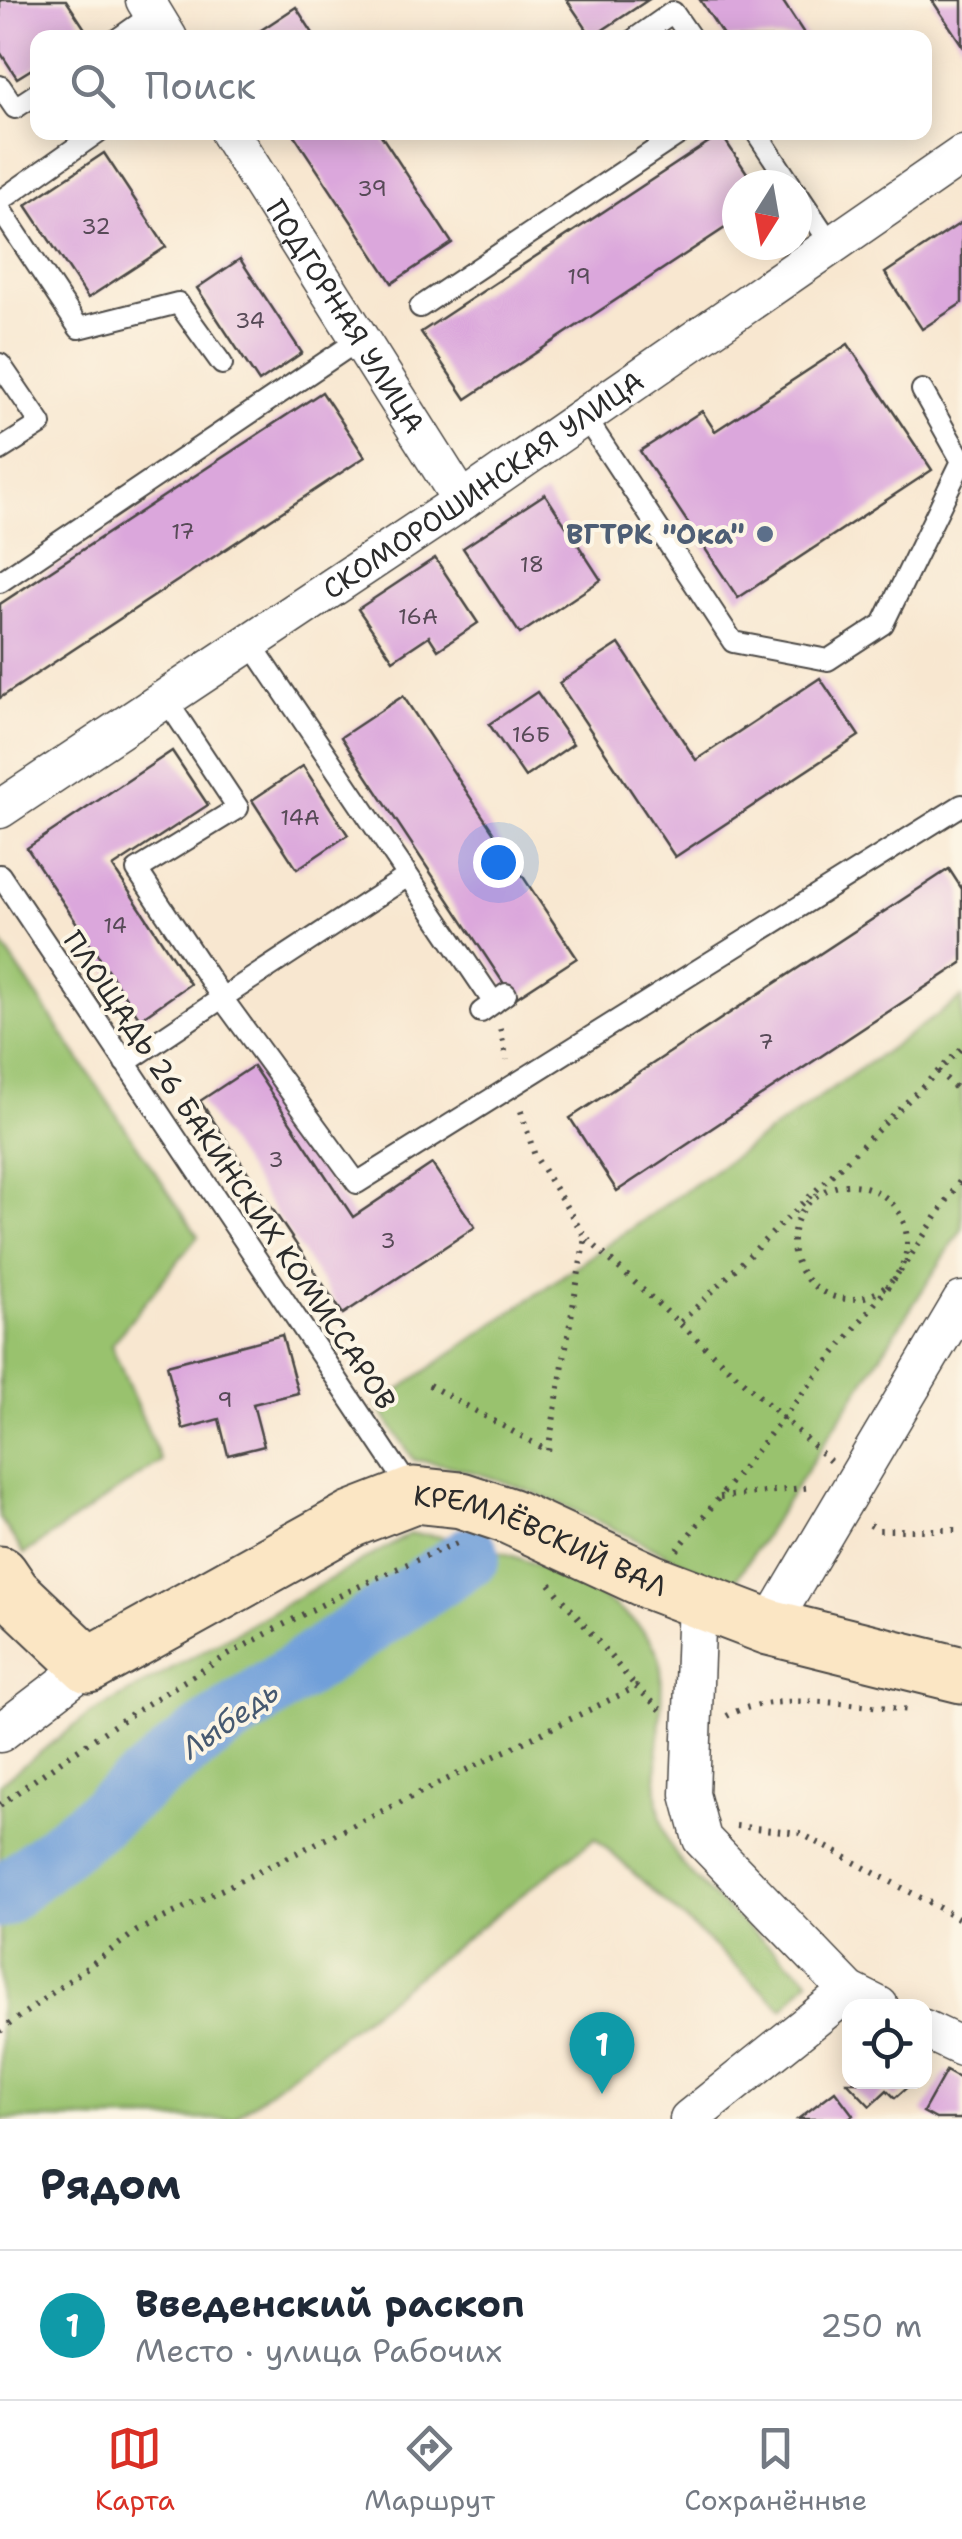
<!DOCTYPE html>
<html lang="ru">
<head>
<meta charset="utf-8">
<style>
	body { margin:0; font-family:"Shantell Sans",sans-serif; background:#f2f2f3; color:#1f2937 }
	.controls { position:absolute; right:30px; bottom:30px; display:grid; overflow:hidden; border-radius:20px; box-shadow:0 5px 25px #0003 }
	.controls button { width:90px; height:90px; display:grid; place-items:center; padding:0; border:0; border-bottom:2px solid #e0e1e3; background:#fff; color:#1f2937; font:50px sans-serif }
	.compass { position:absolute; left:722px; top:170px; width:90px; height:90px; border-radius:50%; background:#fff; box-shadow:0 5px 25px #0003; rotate:191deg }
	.you { position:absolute; left:498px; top:862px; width:35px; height:35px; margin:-25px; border:8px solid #fff; border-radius:50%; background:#1a73e8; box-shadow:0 0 0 15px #1a73e833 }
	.badge { display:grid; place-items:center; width:65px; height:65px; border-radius:50%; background:#d93025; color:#fff; font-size:32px; font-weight:700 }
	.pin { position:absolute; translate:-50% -82px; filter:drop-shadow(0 2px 5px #0008) }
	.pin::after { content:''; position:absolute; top:52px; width:35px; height:30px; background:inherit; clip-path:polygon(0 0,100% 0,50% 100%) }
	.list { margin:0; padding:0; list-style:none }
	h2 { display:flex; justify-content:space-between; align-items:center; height:130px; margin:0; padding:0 40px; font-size:42px }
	h2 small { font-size:32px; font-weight:400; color:#747a83 }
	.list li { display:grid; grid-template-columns:65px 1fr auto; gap:30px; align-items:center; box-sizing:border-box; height:150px; padding:0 40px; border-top:2px solid #e0e1e3 }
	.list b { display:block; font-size:38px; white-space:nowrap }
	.list p { margin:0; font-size:32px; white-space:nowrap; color:#747a83 }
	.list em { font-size:32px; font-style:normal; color:#747a83 }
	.icon { flex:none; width:55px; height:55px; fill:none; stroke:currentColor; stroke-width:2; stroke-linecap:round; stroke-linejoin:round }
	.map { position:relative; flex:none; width:962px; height:2119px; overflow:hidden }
	.search { position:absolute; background:#fff; box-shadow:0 5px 25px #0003; left:30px; right:30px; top:30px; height:110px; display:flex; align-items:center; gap:25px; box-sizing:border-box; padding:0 35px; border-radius:20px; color:#747a83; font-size:38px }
	.sheet { height:280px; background:#fff }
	nav { display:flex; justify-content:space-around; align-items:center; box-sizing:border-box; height:140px; border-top:2px solid #e0e1e3; background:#fff; font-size:28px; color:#747a83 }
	nav a { display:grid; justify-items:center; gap:5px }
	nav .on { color:#d93025 }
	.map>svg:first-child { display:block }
	.green { fill:#99c26e; stroke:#62764c; stroke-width:2.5 }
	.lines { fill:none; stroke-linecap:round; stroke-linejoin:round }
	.river { stroke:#6f9fd9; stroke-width:60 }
	.building { fill:#dba7dc }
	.service-casing { stroke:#4a4744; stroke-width:24 }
	.minor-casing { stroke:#4a4744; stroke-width:41 }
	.secondary-casing { stroke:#4a4744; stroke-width:59 }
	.path { stroke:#4a4744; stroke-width:6; stroke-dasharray:2.5 8; stroke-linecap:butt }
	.service { stroke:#fff; stroke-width:20 }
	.minor { stroke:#fff; stroke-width:38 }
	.secondary { stroke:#fbe6c4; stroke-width:55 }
	.service-dot { fill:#5c6f8a; stroke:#fcf5e5; stroke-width:4 }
	.labels { text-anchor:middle; stroke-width:8; stroke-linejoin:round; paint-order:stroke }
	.number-label { font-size:22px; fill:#574a57 }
	.street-label { font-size:28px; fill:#2b2b2b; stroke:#fcf5e5 }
	.service-label { font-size:28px; font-weight:bold; fill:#4e5e75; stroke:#fcf5e5; text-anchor:end }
	.water-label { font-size:30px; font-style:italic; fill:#465971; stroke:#fcf5e5 }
</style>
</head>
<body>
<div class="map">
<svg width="962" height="2119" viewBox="0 0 962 2119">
	<rect width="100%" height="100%" fill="#fcf5e5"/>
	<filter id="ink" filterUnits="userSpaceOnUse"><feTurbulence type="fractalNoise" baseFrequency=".01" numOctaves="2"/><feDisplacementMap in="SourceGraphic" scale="20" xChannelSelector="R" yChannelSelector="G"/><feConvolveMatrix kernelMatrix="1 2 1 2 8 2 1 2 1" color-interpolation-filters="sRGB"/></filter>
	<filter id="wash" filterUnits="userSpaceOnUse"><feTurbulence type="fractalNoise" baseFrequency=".0048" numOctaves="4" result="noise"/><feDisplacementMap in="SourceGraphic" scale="40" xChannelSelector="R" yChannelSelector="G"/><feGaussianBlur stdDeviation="2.25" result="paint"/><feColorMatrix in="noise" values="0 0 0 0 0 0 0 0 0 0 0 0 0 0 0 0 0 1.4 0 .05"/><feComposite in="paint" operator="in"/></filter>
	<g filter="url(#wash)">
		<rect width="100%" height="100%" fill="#f8e7d0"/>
		<path class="green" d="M0 941 198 1236 111 1345 161 1461 24 1554 0 1518Z
			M962 998V1229L732 1586C635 1542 519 1472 414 1460L377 1405Z
			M410 1534C471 1532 654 1596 661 1667 666 1725 644 1784 668 1841 687 1884 772 1946 809 1979L783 2009 595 1838 233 2119H0V1783L89 1715Z"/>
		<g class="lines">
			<path class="river" d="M0 1898 195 1741 470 1556"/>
		</g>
		<g id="blocks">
			<path class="building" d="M0 0H66L87 32 78 38H38V65L17 78 0 52Z
				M567 0H648L592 37Z
				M700 0H782L807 38H725Z
				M932 0H962V45Z
				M296 7 316 38H249Z
				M292 132H379L452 243 392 283Z
				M721 134 755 185H737V220L466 399 421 332Z
				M104 153 166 247 88 298 26 205Z
				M962 222V303L922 329 885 273Z
				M240 259 302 353 259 382 197 288Z
				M848 344 932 470 738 598 640 451 702 411 715 431Z
				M322 392 365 457 0 698V604Z
				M545 494 601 580 520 634 463 548Z
				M435 558 478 623 438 650 429 636 393 660 358 609Z
				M619 644 696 760 820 678 859 736 675 857 559 683Z
				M537 692 573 744 525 777 489 724Z
				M403 696 577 958 514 999 341 737Z
				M172 751 208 805 113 867 190 984 140 1019 27 848Z
				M303 766 348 835 297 869 252 800Z
				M949 869 962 889V963L617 1191 570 1118Z
				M253 1066 353 1217 432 1164 475 1227 343 1314 200 1101Z
				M282 1335 298 1393 253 1404 264 1446 228 1455 219 1419 183 1429 167 1365Z
				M946 2071 962 2080V2119H936L923 2112Z
				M847 2082H913L895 2098 887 2090 870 2106Z
				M835 2091 853 2115 848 2119H798Z"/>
		</g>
	</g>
	<g filter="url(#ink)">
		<use href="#blocks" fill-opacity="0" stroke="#4a4744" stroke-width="2.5"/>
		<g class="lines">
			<defs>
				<path id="service" d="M119 38 153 14
					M636 38 673 12 691 38
					M0 86 15 108 38 93
					M756 132 791 185
					M797 193 833 247
					M0 201 98 132
					M0 209 79 328 178 303 222 364
					M420 307 682 132
					M0 364 41 424 0 450
					M922 390 962 461
					M585 417 733 642 828 660 883 624 962 461
					M0 582 360 339
					M250 642 494 1003
					M0 875 413 1493
					M408 876 222 998 357 1183 962 805
					M481 1012 506 994
					M125 1063 222 998 137 870 238 808 165 698"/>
				<g id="minor">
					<path d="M145 0 168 38"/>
					<path id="s1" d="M229 132 462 501"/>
					<path id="s2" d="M0 809 462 501 962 155"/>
					<path d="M697 1600 690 1794 702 1839 849 1991 879 2006"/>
					<path d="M769 1627 962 1301"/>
					<path d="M0 1733 89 1665"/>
					<path d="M924 2029 962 2047"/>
					<path d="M689 2119 849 1991"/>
				</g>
				<g id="secondary">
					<path id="s3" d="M0 1574 13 1593 89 1665 352 1519 414 1495 461 1500 509 1516 651 1582 769 1627 962 1675"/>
				</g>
			</defs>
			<use href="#service" class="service-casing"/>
			<use href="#minor" class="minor-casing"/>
			<use href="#secondary" class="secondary-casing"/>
			<path class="path" d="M500 1029 507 1060
				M938 1071 962 1094
				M521 1111 535 1156 585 1237
				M793 1242a57 57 0 1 1 114 0a57 57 0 1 1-114 0Z
				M681 1322 962 1048
				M429 1385 548 1451 585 1237 830 1461
				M720 1497 812 1487
				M870 1525 879 1530H962
				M677 1550 899 1273 962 1178
				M550 1584 636 1687
				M727 1716C772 1690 860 1706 912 1710
				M0 1805C142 1700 293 1610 457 1543
				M736 1826 800 1833 962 1920
				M0 2031 137 1931 636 1687 661 1710"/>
			<use href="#service" class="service"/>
			<use href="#minor" class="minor"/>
			<use href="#secondary" class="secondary"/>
		</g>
	</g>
	<circle class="service-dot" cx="765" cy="534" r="10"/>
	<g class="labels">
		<g class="number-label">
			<text x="372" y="196">39</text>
			<text x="96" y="234">32</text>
			<text x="579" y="284">19</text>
			<text x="250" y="328">34</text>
			<text x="183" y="539">17</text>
			<text x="532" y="572">18</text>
			<text x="418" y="624">16А</text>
			<text x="531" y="742">16Б</text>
			<text x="300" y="825">14А</text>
			<text x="115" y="933">14</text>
			<text x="766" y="1049">7</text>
			<text x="276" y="1167">3</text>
			<text x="388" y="1248">3</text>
			<text x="225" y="1407">9</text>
		</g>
		<g class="street-label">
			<text dy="10" stroke="none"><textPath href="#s1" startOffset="218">ПОДГОРНАЯ УЛИЦА</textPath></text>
			<text dy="10" stroke="none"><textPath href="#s2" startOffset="582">СКОМОРОШИНСКАЯ УЛИЦА</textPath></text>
			<text transform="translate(230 1170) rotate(56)" y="10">ПЛОЩАДЬ 26 БАКИНСКИХ КОМИССАРОВ</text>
			<text dy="10" stroke="none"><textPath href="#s3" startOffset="630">КРЕМЛЁВСКИЙ ВАЛ</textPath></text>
		</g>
		<g class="service-label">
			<text x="745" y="544">ВГТРК "Ока"</text>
		</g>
		<g class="water-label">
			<text transform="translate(230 1720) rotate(-35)" y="10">Лыбедь</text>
		</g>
	</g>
</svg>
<div class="controls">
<button><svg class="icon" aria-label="locate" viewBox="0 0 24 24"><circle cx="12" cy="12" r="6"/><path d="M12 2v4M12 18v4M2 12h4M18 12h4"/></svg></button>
</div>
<svg class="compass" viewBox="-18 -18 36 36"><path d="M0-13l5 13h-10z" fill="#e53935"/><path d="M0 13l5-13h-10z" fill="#747a83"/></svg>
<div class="you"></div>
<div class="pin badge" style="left:602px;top:2094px;background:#0f9aa8">1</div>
<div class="search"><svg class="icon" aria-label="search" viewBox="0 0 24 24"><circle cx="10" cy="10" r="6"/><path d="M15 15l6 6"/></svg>Поиск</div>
</div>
<section class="sheet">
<h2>Рядом<small></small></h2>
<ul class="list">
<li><span class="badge" style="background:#0f9aa8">1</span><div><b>Введенский раскоп</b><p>Место · улица Рабочих</p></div><em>250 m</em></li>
</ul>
</section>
<nav>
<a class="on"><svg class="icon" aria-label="map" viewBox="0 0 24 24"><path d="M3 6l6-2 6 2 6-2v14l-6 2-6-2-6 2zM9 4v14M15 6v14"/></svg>Карта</a>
<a><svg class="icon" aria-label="directions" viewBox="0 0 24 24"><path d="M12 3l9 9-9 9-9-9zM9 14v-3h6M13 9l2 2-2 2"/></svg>Маршрут</a>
<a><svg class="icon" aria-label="saved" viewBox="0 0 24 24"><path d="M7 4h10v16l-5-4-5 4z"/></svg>Сохранённые</a>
</nav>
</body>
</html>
